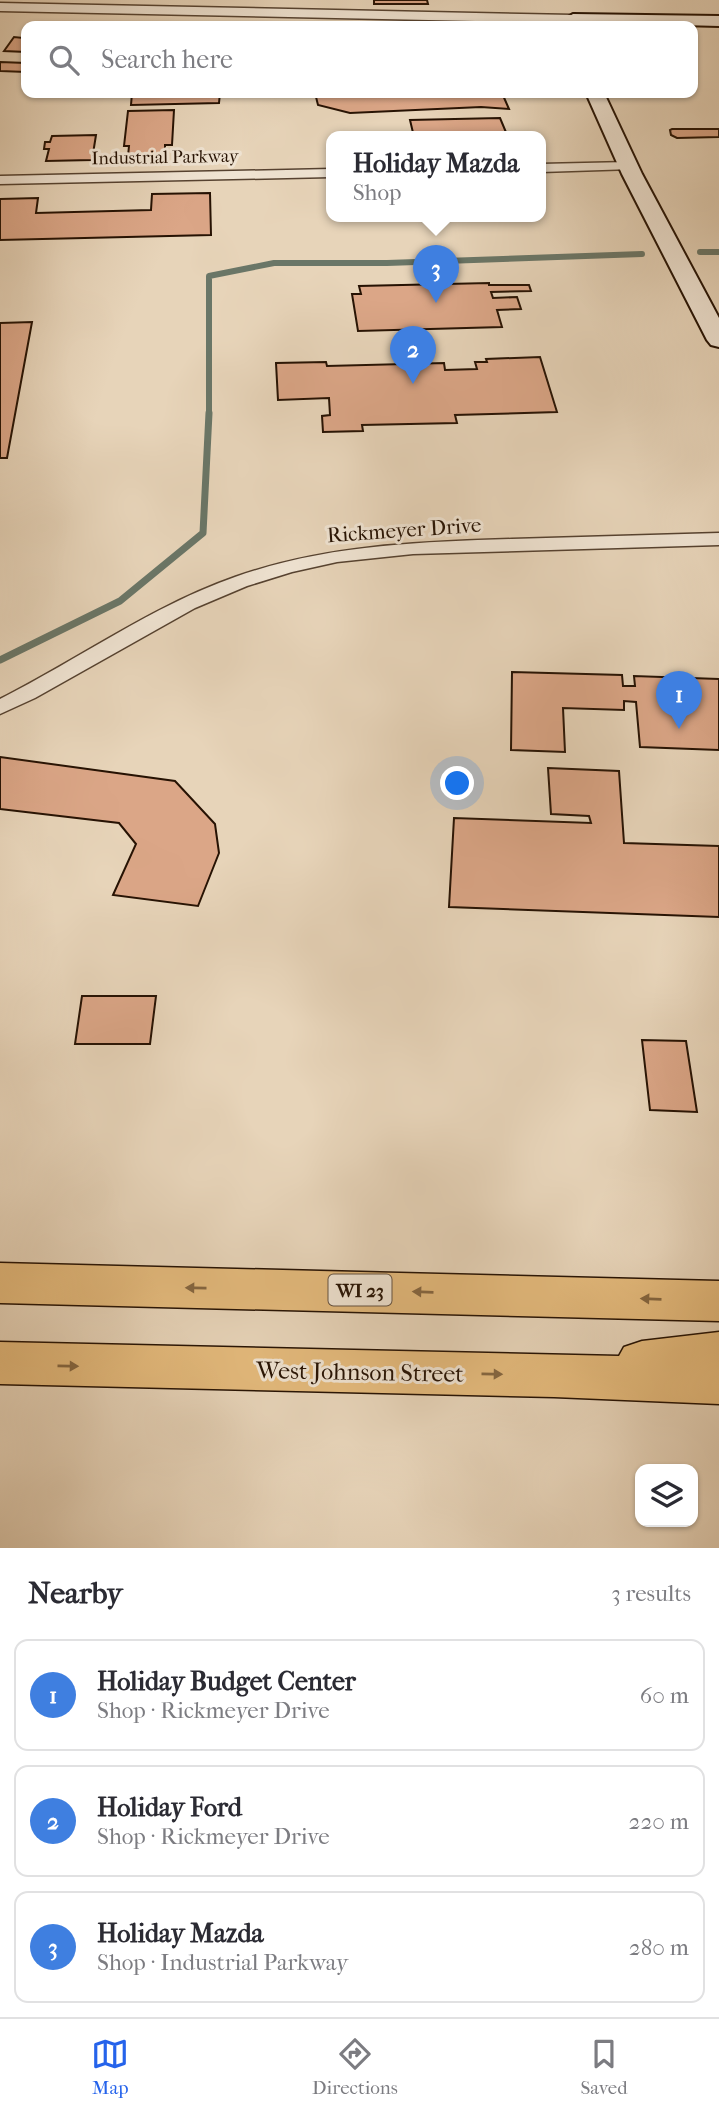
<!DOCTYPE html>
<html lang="en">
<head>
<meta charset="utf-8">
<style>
	body { margin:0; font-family:"IM FELL French Canon",serif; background:#f2f2f3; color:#2b2b33 }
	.controls { position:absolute; right:21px; bottom:21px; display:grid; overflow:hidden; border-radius:14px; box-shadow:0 2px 5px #0004 }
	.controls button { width:63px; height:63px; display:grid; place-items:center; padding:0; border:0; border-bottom:2px solid #e1e1e2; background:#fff; color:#2b2b33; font:35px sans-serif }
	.you { position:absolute; left:458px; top:784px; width:24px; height:24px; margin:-18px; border:5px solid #fff; border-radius:50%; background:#1a73e8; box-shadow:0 0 0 10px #1a73e833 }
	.badge { display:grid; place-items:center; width:46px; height:46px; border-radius:50%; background:#2563eb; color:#fff; font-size:23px; font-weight:700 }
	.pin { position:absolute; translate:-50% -58px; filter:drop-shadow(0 2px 4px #0008) }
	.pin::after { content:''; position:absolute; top:37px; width:24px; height:21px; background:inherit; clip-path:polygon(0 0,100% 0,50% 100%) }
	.popup { position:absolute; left:326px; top:131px; width:220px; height:91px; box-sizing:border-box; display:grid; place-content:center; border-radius:14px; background:#fff; filter:drop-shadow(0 2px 5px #0005); font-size:23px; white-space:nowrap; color:#7c7c81 }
	.popup b { font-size:26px; color:#2b2b33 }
	.popup::after { content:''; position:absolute; left:50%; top:100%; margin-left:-14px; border:14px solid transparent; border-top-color:#fff }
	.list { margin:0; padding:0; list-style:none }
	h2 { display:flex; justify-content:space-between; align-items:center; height:91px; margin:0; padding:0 28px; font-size:30px }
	h2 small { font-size:23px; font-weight:400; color:#7c7c81 }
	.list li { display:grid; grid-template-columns:46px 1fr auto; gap:21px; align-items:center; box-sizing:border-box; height:112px; margin:0 14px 14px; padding:0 14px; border:2px solid #e1e1e2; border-radius:14px }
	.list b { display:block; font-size:26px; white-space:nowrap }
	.list p { margin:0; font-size:23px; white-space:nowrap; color:#7c7c81 }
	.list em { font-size:23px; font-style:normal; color:#7c7c81 }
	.icon { flex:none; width:38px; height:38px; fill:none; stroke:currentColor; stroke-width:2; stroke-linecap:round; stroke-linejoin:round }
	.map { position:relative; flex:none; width:719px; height:1548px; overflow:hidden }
	.search { position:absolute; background:#fff; box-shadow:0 2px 5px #0004; left:21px; right:21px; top:21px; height:77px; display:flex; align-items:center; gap:18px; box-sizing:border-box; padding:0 24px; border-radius:14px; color:#7c7c81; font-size:26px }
	.sheet { height:469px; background:#fff }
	nav { display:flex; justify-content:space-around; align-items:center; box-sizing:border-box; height:98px; border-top:2px solid #e1e1e2; background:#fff; font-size:19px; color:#7c7c81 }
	nav a { display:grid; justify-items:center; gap:4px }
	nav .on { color:#2563eb }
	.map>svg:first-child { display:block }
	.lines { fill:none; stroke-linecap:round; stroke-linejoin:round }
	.stream-far1 { stroke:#6a7667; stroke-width:6 }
	.stream { stroke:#6a7667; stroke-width:7 }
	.building { fill:#dba687; stroke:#261203; stroke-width:2 }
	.minor-casing { stroke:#564230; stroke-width:3 }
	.tertiary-casing { stroke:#564230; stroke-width:3 }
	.secondary-casing { stroke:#261203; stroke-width:4 }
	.primary-casing { stroke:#261203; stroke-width:3 }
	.minor { fill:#efe3d2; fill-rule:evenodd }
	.tertiary { fill:#efe3d2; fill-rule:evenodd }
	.secondary { fill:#efe3d2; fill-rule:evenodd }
	.primary { fill:#e4ba7c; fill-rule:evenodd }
	.oneway { fill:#856640 }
	.labels { text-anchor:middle; stroke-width:6; stroke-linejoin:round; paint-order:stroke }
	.far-street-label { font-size:18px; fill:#261203; stroke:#efe3d2 }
	.shield { fill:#efe3d2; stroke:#625141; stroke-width:2 }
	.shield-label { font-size:19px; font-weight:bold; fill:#261203 }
	.street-label { font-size:21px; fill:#261203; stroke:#efe3d2 }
	.near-street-label { font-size:24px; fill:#261203; stroke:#efe3d2 }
</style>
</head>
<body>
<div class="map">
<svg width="719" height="1548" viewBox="0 0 719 1548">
	<rect width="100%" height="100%" fill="#e7d4b9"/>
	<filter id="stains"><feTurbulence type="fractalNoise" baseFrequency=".00286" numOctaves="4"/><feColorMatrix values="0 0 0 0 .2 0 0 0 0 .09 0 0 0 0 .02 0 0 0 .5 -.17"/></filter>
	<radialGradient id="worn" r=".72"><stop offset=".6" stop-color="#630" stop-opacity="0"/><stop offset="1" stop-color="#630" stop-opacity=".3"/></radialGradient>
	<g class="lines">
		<path class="stream-far1" d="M700 252H719
			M209 415V276L274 263H387L642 254"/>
		<path class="stream" d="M0 660 120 601 203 533 209 413"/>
	</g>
	<path class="building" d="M374 0H427L428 4H374Z
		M26 33V52L4 51 14 37 23 38Z
		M0 62 26 63V72L0 71Z
		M132 93H220L219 103 131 105Z
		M315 93H502L509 109 481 107 350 113 318 105Z
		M174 110 172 145H165V156H128L129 146H124L128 111Z
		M500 118 508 137H414L410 120Z
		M672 129H719V137L677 138 671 135 670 130Z
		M96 135 92 160 46 161 49 149H44L45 142H50L52 136Z
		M210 193 211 235 0 240V199L38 198 36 213 151 210 152 194Z
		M489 283V285H529L531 291 491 292 493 298 517 297 521 309 497 310 502 327 358 331 352 294H361L359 286Z
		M32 322 7 458H0V323Z
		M540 357 557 412 455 415 457 423 362 425 363 431 323 432 322 416 330 415 329 398 278 400 276 363 326 362 327 366 444 363 445 370 477 369 475 362H487L486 359Z
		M512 672 622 675 623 686H635L634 676 719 679V750L640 747 636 702 624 701V710L563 708 565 752 511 750Z
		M0 757 175 781 215 824 219 853 198 906 113 895 136 844 119 823 0 809Z
		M548 768 619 771 624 843 719 846V917L449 907 454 818 591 823 589 816 551 814Z
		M82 996H156L150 1044H75Z
		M642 1040 686 1041 697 1112 650 1110Z"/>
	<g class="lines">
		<defs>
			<path id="minor" d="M628 162 635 166 633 169 541 172V164Z
				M331 169V177L0 184V176Z
				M719 533V545L413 554 337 562 292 572 247 586 195 608 35 698 0 714V699C79 659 152 606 235 577 325 545 418 542 512 539 581 537 650 535 719 533Z"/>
			<path id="tertiary" d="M0 3 573 15 580 19 573 23 0 11Z"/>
			<path id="secondary" d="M573 14 719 16V26L567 22 565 19Z
				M586 93H604L642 174 719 318V347L711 345 707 340 622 174Z"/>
			<path id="primary" d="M0 1263 719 1281V1321L0 1303Z
				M719 1332V1404L554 1397 0 1384V1342L619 1356 624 1347 642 1341Z"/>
		</defs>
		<use href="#minor" class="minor-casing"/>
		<use href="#tertiary" class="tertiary-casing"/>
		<use href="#secondary" class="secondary-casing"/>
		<use href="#primary" class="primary-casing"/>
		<use href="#minor" class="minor"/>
		<use href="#tertiary" class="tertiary"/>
		<use href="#secondary" class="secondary"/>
		<use href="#primary" class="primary"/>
	</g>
	<defs><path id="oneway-solid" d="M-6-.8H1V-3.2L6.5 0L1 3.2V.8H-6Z" transform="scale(1.75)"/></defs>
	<g class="oneway">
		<use href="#oneway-solid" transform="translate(196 1288) rotate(-179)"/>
		<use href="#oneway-solid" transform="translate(423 1292) rotate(-178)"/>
		<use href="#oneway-solid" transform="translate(651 1299) rotate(-178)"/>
		<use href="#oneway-solid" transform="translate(68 1366) rotate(1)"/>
		<use href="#oneway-solid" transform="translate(492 1374) rotate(1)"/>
	</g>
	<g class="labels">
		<g class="far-street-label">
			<text transform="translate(165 157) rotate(-1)" y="6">Industrial Parkway</text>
		</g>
		<rect class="shield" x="328.5" y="1274.5" width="63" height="31" rx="5"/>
		<g class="shield-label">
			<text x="360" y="1297">WI 23</text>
		</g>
		<g class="street-label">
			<text transform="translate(404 530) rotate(-4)" y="7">Rickmeyer Drive</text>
		</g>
		<g class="near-street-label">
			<text transform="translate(360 1372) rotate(1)" y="8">West Johnson Street</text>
		</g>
	</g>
	<rect width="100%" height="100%" filter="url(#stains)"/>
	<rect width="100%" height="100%" fill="url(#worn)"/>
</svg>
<div class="controls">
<button><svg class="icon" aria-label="layers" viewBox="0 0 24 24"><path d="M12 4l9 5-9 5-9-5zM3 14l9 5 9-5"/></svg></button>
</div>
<div class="you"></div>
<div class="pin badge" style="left:679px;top:729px;background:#3f7fe0">1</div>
<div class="pin badge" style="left:413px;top:384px;background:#3f7fe0">2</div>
<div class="pin badge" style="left:436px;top:303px;background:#3f7fe0">3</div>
<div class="popup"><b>Holiday Mazda</b>Shop</div>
<div class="search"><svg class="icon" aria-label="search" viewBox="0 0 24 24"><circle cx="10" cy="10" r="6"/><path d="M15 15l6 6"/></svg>Search here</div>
</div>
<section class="sheet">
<h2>Nearby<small>3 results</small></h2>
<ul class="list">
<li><span class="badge" style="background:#3f7fe0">1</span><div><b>Holiday Budget Center</b><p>Shop · Rickmeyer Drive</p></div><em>60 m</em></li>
<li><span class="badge" style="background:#3f7fe0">2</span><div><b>Holiday Ford</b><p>Shop · Rickmeyer Drive</p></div><em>220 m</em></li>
<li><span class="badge" style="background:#3f7fe0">3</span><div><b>Holiday Mazda</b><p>Shop · Industrial Parkway</p></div><em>280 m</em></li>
</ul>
</section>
<nav>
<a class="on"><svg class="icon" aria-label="map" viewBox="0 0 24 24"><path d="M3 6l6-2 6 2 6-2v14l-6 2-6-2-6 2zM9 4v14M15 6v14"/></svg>Map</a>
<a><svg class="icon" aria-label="directions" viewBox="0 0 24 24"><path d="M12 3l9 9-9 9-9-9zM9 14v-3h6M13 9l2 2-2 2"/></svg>Directions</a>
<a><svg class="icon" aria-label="saved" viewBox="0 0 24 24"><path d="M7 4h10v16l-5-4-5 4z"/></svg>Saved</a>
</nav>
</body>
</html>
